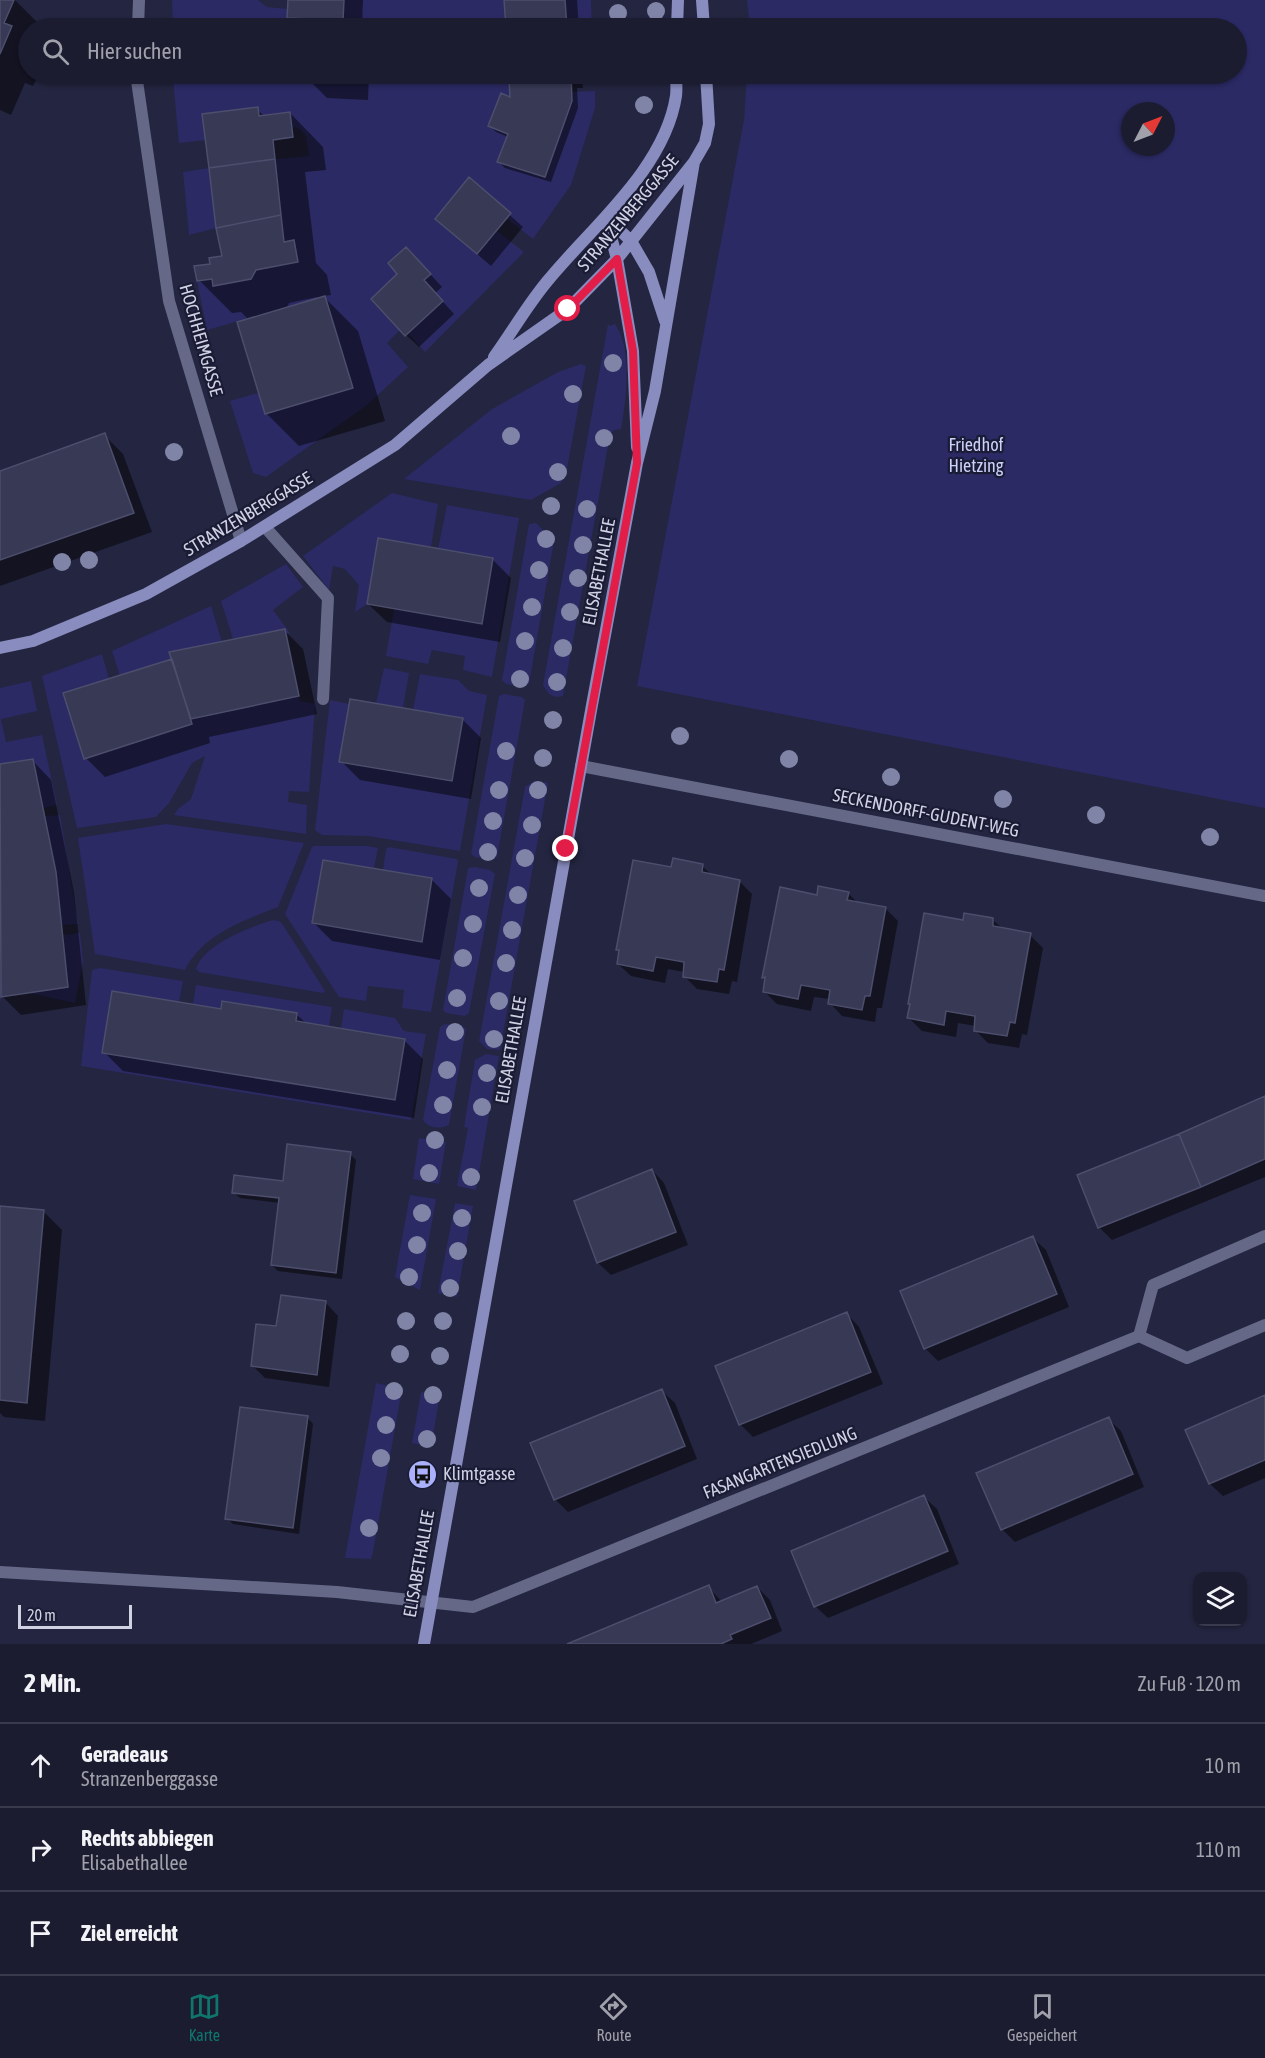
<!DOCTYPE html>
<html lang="de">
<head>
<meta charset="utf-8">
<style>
	body { margin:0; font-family:"Asap Condensed",sans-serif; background:#28293c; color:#f1f3f6 }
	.controls { position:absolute; right:18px; bottom:18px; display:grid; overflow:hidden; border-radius:12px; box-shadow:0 2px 4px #0004 }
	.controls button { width:54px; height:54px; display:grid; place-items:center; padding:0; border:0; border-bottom:2px solid #393a4c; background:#1b1c30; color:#f1f3f6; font:30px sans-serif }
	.compass { position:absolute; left:1121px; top:102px; width:54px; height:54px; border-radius:50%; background:#1b1c30; box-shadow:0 2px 4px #0004; rotate:48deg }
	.scale { position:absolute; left:18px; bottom:15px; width:114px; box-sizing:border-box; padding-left:6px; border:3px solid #d0d2e4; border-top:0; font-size:16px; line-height:21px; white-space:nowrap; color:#d0d2e4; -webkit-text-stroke:4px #1a1b35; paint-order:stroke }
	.stop { position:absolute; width:18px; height:18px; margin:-14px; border:4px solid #e11d48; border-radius:50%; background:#fff }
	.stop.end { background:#e11d48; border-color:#fff; box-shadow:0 2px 6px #0008 }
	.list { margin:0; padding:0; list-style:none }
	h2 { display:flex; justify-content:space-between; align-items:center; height:78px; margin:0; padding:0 24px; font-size:26px }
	h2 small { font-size:20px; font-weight:400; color:#a0a1ab }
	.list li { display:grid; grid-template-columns:39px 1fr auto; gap:18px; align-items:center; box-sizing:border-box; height:84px; padding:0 24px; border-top:2px solid #393a4c }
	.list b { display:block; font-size:22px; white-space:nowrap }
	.list p { margin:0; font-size:20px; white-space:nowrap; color:#a0a1ab }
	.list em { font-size:20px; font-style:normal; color:#a0a1ab }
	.icon { flex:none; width:33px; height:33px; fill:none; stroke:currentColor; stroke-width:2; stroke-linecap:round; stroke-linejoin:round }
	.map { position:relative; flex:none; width:1265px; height:1644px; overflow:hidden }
	.search { position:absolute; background:#1b1c30; box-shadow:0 2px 4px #0004; left:18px; right:18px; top:18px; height:66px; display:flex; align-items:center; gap:15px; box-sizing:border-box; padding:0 21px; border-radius:33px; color:#a0a1ab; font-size:22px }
	.sheet { height:330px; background:#1b1c30 }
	nav { display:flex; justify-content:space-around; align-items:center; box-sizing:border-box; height:84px; border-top:2px solid #393a4c; background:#1b1c30; font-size:16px; color:#a0a1ab }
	nav a { display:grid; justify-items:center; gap:3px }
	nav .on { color:#0f766e }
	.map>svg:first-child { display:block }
	.green { fill:#2b2a64; fill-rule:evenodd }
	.shadow { fill:#0007; fill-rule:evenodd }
	.building { fill:#373955; stroke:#4c4e6c; stroke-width:1.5 }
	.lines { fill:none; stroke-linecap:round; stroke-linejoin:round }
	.lane { stroke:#656887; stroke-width:12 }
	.street { stroke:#656887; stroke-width:12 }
	.secondary { stroke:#888cbe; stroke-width:12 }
	.tree { fill:#8084a6 }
	.route { stroke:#e11d48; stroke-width:8 }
	.labels { text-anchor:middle; stroke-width:4.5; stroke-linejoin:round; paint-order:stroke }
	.street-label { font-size:18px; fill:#d0d2e4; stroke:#1a1b35 }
	.park-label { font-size:18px; fill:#ccd1f9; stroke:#1a1b35 }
	.poi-label { font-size:18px; fill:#d0d2e4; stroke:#1a1b35; text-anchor:start }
</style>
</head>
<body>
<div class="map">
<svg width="1265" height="1644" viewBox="0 0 1265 1644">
	<rect width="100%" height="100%" fill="#242540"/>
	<path class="green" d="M172 0H258L267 7 288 9 287 18H298V23L173 28Z
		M344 0H504L506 28H352V20H343Z
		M565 0H591L592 28H567Z
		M747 0H1265V808L637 686 744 120 747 74H1236V28H750ZM1130 111H1166V147H1130Z
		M194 74H307L306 79 350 81V74H509L510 97 501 94 488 126 508 134 497 162 545 177 572 101V92L595 91V108L571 185 533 239 507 219 511 213 469 178 435 218 477 254 497 231 524 252 425 352 408 333 424 280 431 273 405 247 388 263 397 274 371 299 400 330 387 343 408 367 367 405 266 477 253 473 230 401 258 393 265 414 353 388 325 296 207 330 197 281 212 279 213 285 251 279 256 270 298 262 294 241 284 242 275 159 309 156 306 136 299 128 292 127 290 112 259 116 257 107 203 114 206 140 179 143 173 79Z
		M209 168 216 228 189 235 183 172Z
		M608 324 610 326 615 324C633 348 626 401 621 429L614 430 610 435 563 696C553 699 548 694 543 685Z
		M581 364 586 366 566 474 561 483 531 500 404 479 492 409 558 372Z
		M392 493 438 504 431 547 378 538 367 604 355 612 359 585 345 569 333 566 329 590 303 556Z
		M447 505 519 518 492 677 463 670 465 656 432 650 428 664 386 656 394 609 482 624 438 549Z
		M536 523 554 541 529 684 522 687 506 684 502 680 529 524Z
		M286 564 303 587 273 610 290 633 286 635 285 629 233 639 221 601Z
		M211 606 222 642 120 676 112 651Z
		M102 654 109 679 85 758 192 725 191 719 299 696 300 701 315 704 309 792 289 791 288 802 307 805 306 834 174 815 178 809 191 799 205 756 192 763 169 803 156 817 77 828 42 676Z
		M384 668 409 673 403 708 376 703Z
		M420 674 458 680 469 691 487 695 460 851 368 836 322 835 315 830 330 700 349 704 339 762 453 780 463 718 413 710Z
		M31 681 37 711 1 719 6 742 42 735 57 805 43 808 45 816 60 815 78 924 62 925 63 935 80 933 83 962 75 1003 29 993 1 997 0 1003V688Z
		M504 694 522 697 525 700 497 857 492 860 475 857 471 854 499 696Z
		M534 781 548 783 500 1050 487 1049 479 1041 525 787Z
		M166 824 304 843 278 907C243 921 203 934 185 970L95 954 78 838Z
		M314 846H367L378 848 374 868 323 860 312 923 421 942 432 879 383 870 386 849 389 847 457 859 458 862 431 1012 402 1008 404 990 368 986 366 1001 339 997 285 914 312 847Z
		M475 867 490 870 495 874 469 1013 465 1016 446 1013 443 1010 468 868Z
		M273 920 279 921 283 925 325 991 323 993 199 972 196 969C204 944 250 927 273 920Z
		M100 968 183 981 179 1002 112 991 103 1053 395 1100 405 1039 341 1028 344 1009 395 1018 404 1031 426 1034 411 1120 81 1066 92 970Z
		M196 985 332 1007 329 1027 296 1021 297 1013 223 1001 221 1009 193 1004Z
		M445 1024 461 1025 466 1029 449 1125C440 1129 429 1129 423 1120L440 1027Z
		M486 1054 499 1056 476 1190 457 1186 468 1128 464 1127 475 1060Z
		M419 1138 446 1142 439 1184 413 1179Z
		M410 1195 436 1199 420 1290 395 1277Z
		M455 1203 473 1206 457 1297 438 1293Z
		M376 1383 402 1389 373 1552 371 1559 345 1558Z
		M421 1392 440 1395 431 1447 412 1443Z"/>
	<path class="shadow" d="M0 0H15L43 28H28V74H39L33 86 25 83 11 115 0 110Z
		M290 0H363L362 28H300L289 17Z
		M505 0H577L579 28H507Z
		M308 74H369L368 100 327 98 308 79Z
		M511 74H582L583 88H577L578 108 551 182 505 168 499 162 508 137 496 132 490 126 511 100Z
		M257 109 265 117 290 113 323 147 326 170 305 172 316 263 327 275 331 295 323 296 358 331 385 421 299 446 266 413 249 320 241 312 232 313 199 280 211 266 223 257ZM317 297 318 300 286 309 289 303Z
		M470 179 523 227 491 266 450 231Z
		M418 261 442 287 435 293 454 314 419 347 406 335Z
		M104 435 123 454 152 532 0 586V472Z
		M492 559 511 578 500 642 387 622 368 604Z
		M284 630 303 649 317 714 209 737 210 743 105 777 86 758 65 694Z
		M462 719 481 738 471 799 360 780 341 761Z
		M33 761 51 780 74 892 86 1005 21 1015 2 996 0 976V766Z
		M702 866 712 875 739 881 752 894 737 982 732 981 729 994 697 989 684 976V972L668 969 665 983 631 976 618 964 621 952 618 949 672 869Z
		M432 880 451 899 440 960 332 941 313 922Z
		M848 893 858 903 885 908 898 921 882 1008H877L875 1022 842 1016 830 1003V999L814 997 811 1011 777 1004 764 991 766 979 764 977 819 896Z
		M993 920 1003 929 1030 935 1043 948 1027 1035 1022 1034 1019 1048 988 1043 975 1030 976 1026 958 1023 956 1037 922 1031 909 1018 964 922Z
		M222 1011 296 1014 307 1024 404 1040 423 1059 414 1118 123 1071 104 1052Z
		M1265 1097V1177L1112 1240 1099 1227 1179 1135Z
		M350 1154 356 1160 342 1279 278 1271 272 1265 280 1203 240 1198 233 1192 284 1183Z
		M652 1170 664 1183 688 1245 611 1275 598 1263Z
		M43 1211 62 1230 45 1421 4 1417 0 1413V1227Z
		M1033 1238 1046 1250 1069 1307 938 1361 925 1348Z
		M326 1303 338 1316 329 1387 265 1378 253 1366Z
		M847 1314 859 1327 883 1384 753 1437 740 1424Z
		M662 1391 675 1403 697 1459 568 1512 555 1499Z
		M1265 1397V1478L1223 1496 1210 1484 1187 1431Z
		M307 1417 313 1424 299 1534 233 1524 227 1518Z
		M1108 1419 1121 1431 1144 1487 1015 1542 1002 1529Z
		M924 1497 937 1509 959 1564 828 1618 815 1606Z
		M708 1587 722 1602 757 1587 770 1600 782 1631 751 1644H571Z"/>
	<path class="building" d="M0 0H14L4 23 12 26 0 54Z
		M288 0H344L343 20H352V28H308L309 19 287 18Z
		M504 0H565L567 28H506Z
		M307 74H350V82L306 80Z
		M509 74H571V75L509 79Z
		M571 75 572 101 545 177 497 162 508 134 488 126 501 93 510 97 509 79Z
		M258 107 259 116 290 112 293 137 273 140 275 159 209 168 202 114Z
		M275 159 281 215 216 228 209 168Z
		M469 177 511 213 477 254 435 219Z
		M281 215 284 242 294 240 298 262 256 270 251 279 213 286 212 279 197 281 194 266 210 264 209 258 222 256 216 228Z
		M406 247 431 274 424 280 443 301 405 336 371 299 397 274 388 263Z
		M325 296 353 388 265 414 237 322Z
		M105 433 134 513 0 560V471Z
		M378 538 493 558 482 624 367 604Z
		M285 629 299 696 191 719 169 652Z
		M172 659 192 724 84 759 63 693Z
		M350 699 463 718 452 781 339 762Z
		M33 759 56 872 68 987 1 997 0 764Z
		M673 858 703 864 702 872 740 880 724 970 719 969 717 982 683 977 684 962 656 957 653 971 617 964 619 950H616L633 860 671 867Z
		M323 860 432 878 422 942 312 923Z
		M818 886 849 892 847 900 886 907 870 996H865L862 1010 828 1004 830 990 801 985 798 999 763 992 765 977 762 978 780 887 817 895Z
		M924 913 963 920 964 913 993 918V926L1031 933 1015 1023 1010 1022 1007 1036 974 1031 975 1016 946 1011 944 1025 907 1018 910 1004H908Z
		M112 991 221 1009 222 1001 297 1013 296 1021 405 1039 395 1100 102 1053Z
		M1265 1096V1159L1201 1187 1179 1134Z
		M1179 1134 1201 1187 1098 1228 1077 1175Z
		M287 1144 351 1152 336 1273 271 1265 279 1198 232 1193 234 1175 283 1181Z
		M652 1169 676 1232 597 1263 574 1201Z
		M0 1206 44 1210 27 1403 0 1400Z
		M1033 1236 1057 1294 924 1349 900 1291Z
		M281 1295 326 1301 317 1375 251 1366 256 1324 276 1326Z
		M847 1312 871 1372 739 1425 715 1366Z
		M662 1389 685 1446 554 1500 530 1443Z
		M1265 1395V1460L1209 1484 1185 1430Z
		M240 1407 308 1416 293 1528 225 1519Z
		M1109 1417 1133 1474 1001 1530 976 1473Z
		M924 1495 948 1551 814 1607 791 1551Z
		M709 1585 716 1603 757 1586 771 1618 730 1635 732 1639 721 1644H567Z"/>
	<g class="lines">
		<path class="lane" d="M265 527 328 598 323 699"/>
		<path class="street" d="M138 28 139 0
			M136 74 169 301 241 541
			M581 766 1265 896
			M1139 1336 1153 1285 1265 1236
			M0 1572 337 1592 473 1607 1139 1336 1187 1358 1265 1325"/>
		<path class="secondary" d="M702 0 704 28
			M677 28 678 0
			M606 218 617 259 633 351 637 447
			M607 218 631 241 649 272 665 321
			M494 357C513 331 529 302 550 278 593 226 665 168 676 96 677 89 676 81 676 74
			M0 648 33 641 146 594 241 541 395 445 488 365 568 309 617 259 694 162 705 143 709 124 706 74
			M424 1644 592 705 637 463 655 391 694 162"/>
	</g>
	<g class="tree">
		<circle cx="656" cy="11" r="9"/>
		<circle cx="618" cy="13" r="9"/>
		<circle cx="644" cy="105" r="9"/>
		<circle cx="613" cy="363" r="9"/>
		<circle cx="573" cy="394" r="9"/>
		<circle cx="511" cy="436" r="9"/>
		<circle cx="604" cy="438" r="9"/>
		<circle cx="174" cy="452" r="9"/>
		<circle cx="558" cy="472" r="9"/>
		<circle cx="551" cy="506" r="9"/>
		<circle cx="587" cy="509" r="9"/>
		<circle cx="546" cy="539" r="9"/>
		<circle cx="583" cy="545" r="9"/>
		<circle cx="89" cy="560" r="9"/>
		<circle cx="62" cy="562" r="9"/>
		<circle cx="539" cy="570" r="9"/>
		<circle cx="578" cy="578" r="9"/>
		<circle cx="532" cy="607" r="9"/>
		<circle cx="570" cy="612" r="9"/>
		<circle cx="525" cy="641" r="9"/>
		<circle cx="563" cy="648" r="9"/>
		<circle cx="520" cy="679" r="9"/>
		<circle cx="557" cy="682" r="9"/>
		<circle cx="553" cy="720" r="9"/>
		<circle cx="680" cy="736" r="9"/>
		<circle cx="506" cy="751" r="9"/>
		<circle cx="543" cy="758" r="9"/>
		<circle cx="789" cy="759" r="9"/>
		<circle cx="891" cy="777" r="9"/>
		<circle cx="499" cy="790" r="9"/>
		<circle cx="538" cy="790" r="9"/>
		<circle cx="1003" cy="799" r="9"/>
		<circle cx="1096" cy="815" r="9"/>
		<circle cx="493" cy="821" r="9"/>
		<circle cx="532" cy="825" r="9"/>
		<circle cx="1210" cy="837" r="9"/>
		<circle cx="488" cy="852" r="9"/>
		<circle cx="525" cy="858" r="9"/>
		<circle cx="479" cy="888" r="9"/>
		<circle cx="518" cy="895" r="9"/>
		<circle cx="473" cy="924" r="9"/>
		<circle cx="512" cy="930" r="9"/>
		<circle cx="463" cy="958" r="9"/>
		<circle cx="506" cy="963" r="9"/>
		<circle cx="457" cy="998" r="9"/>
		<circle cx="499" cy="1001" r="9"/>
		<circle cx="455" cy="1032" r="9"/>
		<circle cx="494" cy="1039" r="9"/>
		<circle cx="447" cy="1070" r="9"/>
		<circle cx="487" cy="1073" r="9"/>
		<circle cx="443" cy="1105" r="9"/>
		<circle cx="482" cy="1107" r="9"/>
		<circle cx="435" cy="1140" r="9"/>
		<circle cx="429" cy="1173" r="9"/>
		<circle cx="471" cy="1177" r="9"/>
		<circle cx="422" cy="1213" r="9"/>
		<circle cx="462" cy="1218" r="9"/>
		<circle cx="417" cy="1245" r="9"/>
		<circle cx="458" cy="1251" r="9"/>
		<circle cx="409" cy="1277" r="9"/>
		<circle cx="450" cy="1288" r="9"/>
		<circle cx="406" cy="1321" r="9"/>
		<circle cx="443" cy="1321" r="9"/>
		<circle cx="400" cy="1354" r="9"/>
		<circle cx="440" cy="1356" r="9"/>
		<circle cx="394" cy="1391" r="9"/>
		<circle cx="433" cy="1395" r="9"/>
		<circle cx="386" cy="1425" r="9"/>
		<circle cx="427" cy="1439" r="9"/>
		<circle cx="381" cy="1458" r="9"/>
		<circle cx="369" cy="1528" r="9"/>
	</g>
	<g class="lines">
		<path class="route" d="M566 849 637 463 633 351 617 259 568 309"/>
	</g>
	<defs>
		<symbol id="bus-disc" viewBox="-11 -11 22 22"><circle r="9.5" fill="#aab0fb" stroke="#1a1b35"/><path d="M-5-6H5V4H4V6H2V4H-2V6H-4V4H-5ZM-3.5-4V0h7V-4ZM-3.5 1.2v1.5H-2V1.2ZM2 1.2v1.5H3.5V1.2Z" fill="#111"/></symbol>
	</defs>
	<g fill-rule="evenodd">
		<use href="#bus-disc" x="406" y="1458" width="33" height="33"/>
	</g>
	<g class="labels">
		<g class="street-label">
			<text transform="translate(628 213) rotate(-50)" y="6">STRANZENBERGGASSE</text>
			<text transform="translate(201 340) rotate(74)" y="6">HOCHHEIMGASSE</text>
			<text transform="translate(248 514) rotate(-31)" y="6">STRANZENBERGGASSE</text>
			<text transform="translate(599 572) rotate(-79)" y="6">ELISABETHALLEE</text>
			<text transform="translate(926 813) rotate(11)" y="6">SECKENDORFF-GUDENT-WEG</text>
			<text transform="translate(511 1050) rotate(-80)" y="6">ELISABETHALLEE</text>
			<text transform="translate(780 1463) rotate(-22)" y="6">FASANGARTENSIEDLUNG</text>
			<text transform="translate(419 1564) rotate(-80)" y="6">ELISABETHALLEE</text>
		</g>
		<g class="park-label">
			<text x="976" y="451">Friedhof<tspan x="976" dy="21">Hietzing</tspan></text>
		</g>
		<g class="poi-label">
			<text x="443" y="1480">Klimtgasse</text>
		</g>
	</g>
</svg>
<div class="controls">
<button><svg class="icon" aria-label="layers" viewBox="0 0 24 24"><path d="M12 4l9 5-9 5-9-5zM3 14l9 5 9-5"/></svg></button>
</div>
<svg class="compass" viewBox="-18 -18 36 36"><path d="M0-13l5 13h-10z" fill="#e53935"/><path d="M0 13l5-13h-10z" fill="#a0a1ab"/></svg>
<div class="scale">20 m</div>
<div class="stop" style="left:568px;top:309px"></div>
<div class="stop end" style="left:566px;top:849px"></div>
<div class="search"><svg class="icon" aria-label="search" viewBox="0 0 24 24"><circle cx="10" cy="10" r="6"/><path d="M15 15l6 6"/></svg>Hier suchen</div>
</div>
<section class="sheet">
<h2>2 Min.<small>Zu Fuß · 120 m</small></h2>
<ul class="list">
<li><svg class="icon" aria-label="ahead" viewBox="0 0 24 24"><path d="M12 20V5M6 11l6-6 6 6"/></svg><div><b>Geradeaus</b><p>Stranzenberggasse</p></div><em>10 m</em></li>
<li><svg class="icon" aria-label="right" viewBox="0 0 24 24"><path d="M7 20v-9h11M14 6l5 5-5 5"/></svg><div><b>Rechts abbiegen</b><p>Elisabethallee</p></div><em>110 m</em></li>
<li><svg class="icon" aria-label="arrive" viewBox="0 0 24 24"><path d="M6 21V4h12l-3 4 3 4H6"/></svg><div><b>Ziel erreicht</b></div></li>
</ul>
</section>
<nav>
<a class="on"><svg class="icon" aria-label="map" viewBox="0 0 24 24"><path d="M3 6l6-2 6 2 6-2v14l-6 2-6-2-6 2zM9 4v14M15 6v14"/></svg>Karte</a>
<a><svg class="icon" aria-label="directions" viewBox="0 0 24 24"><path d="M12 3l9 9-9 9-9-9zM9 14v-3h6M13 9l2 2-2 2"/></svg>Route</a>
<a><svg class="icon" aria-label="saved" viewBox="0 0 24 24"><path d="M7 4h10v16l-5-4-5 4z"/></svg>Gespeichert</a>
</nav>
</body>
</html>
